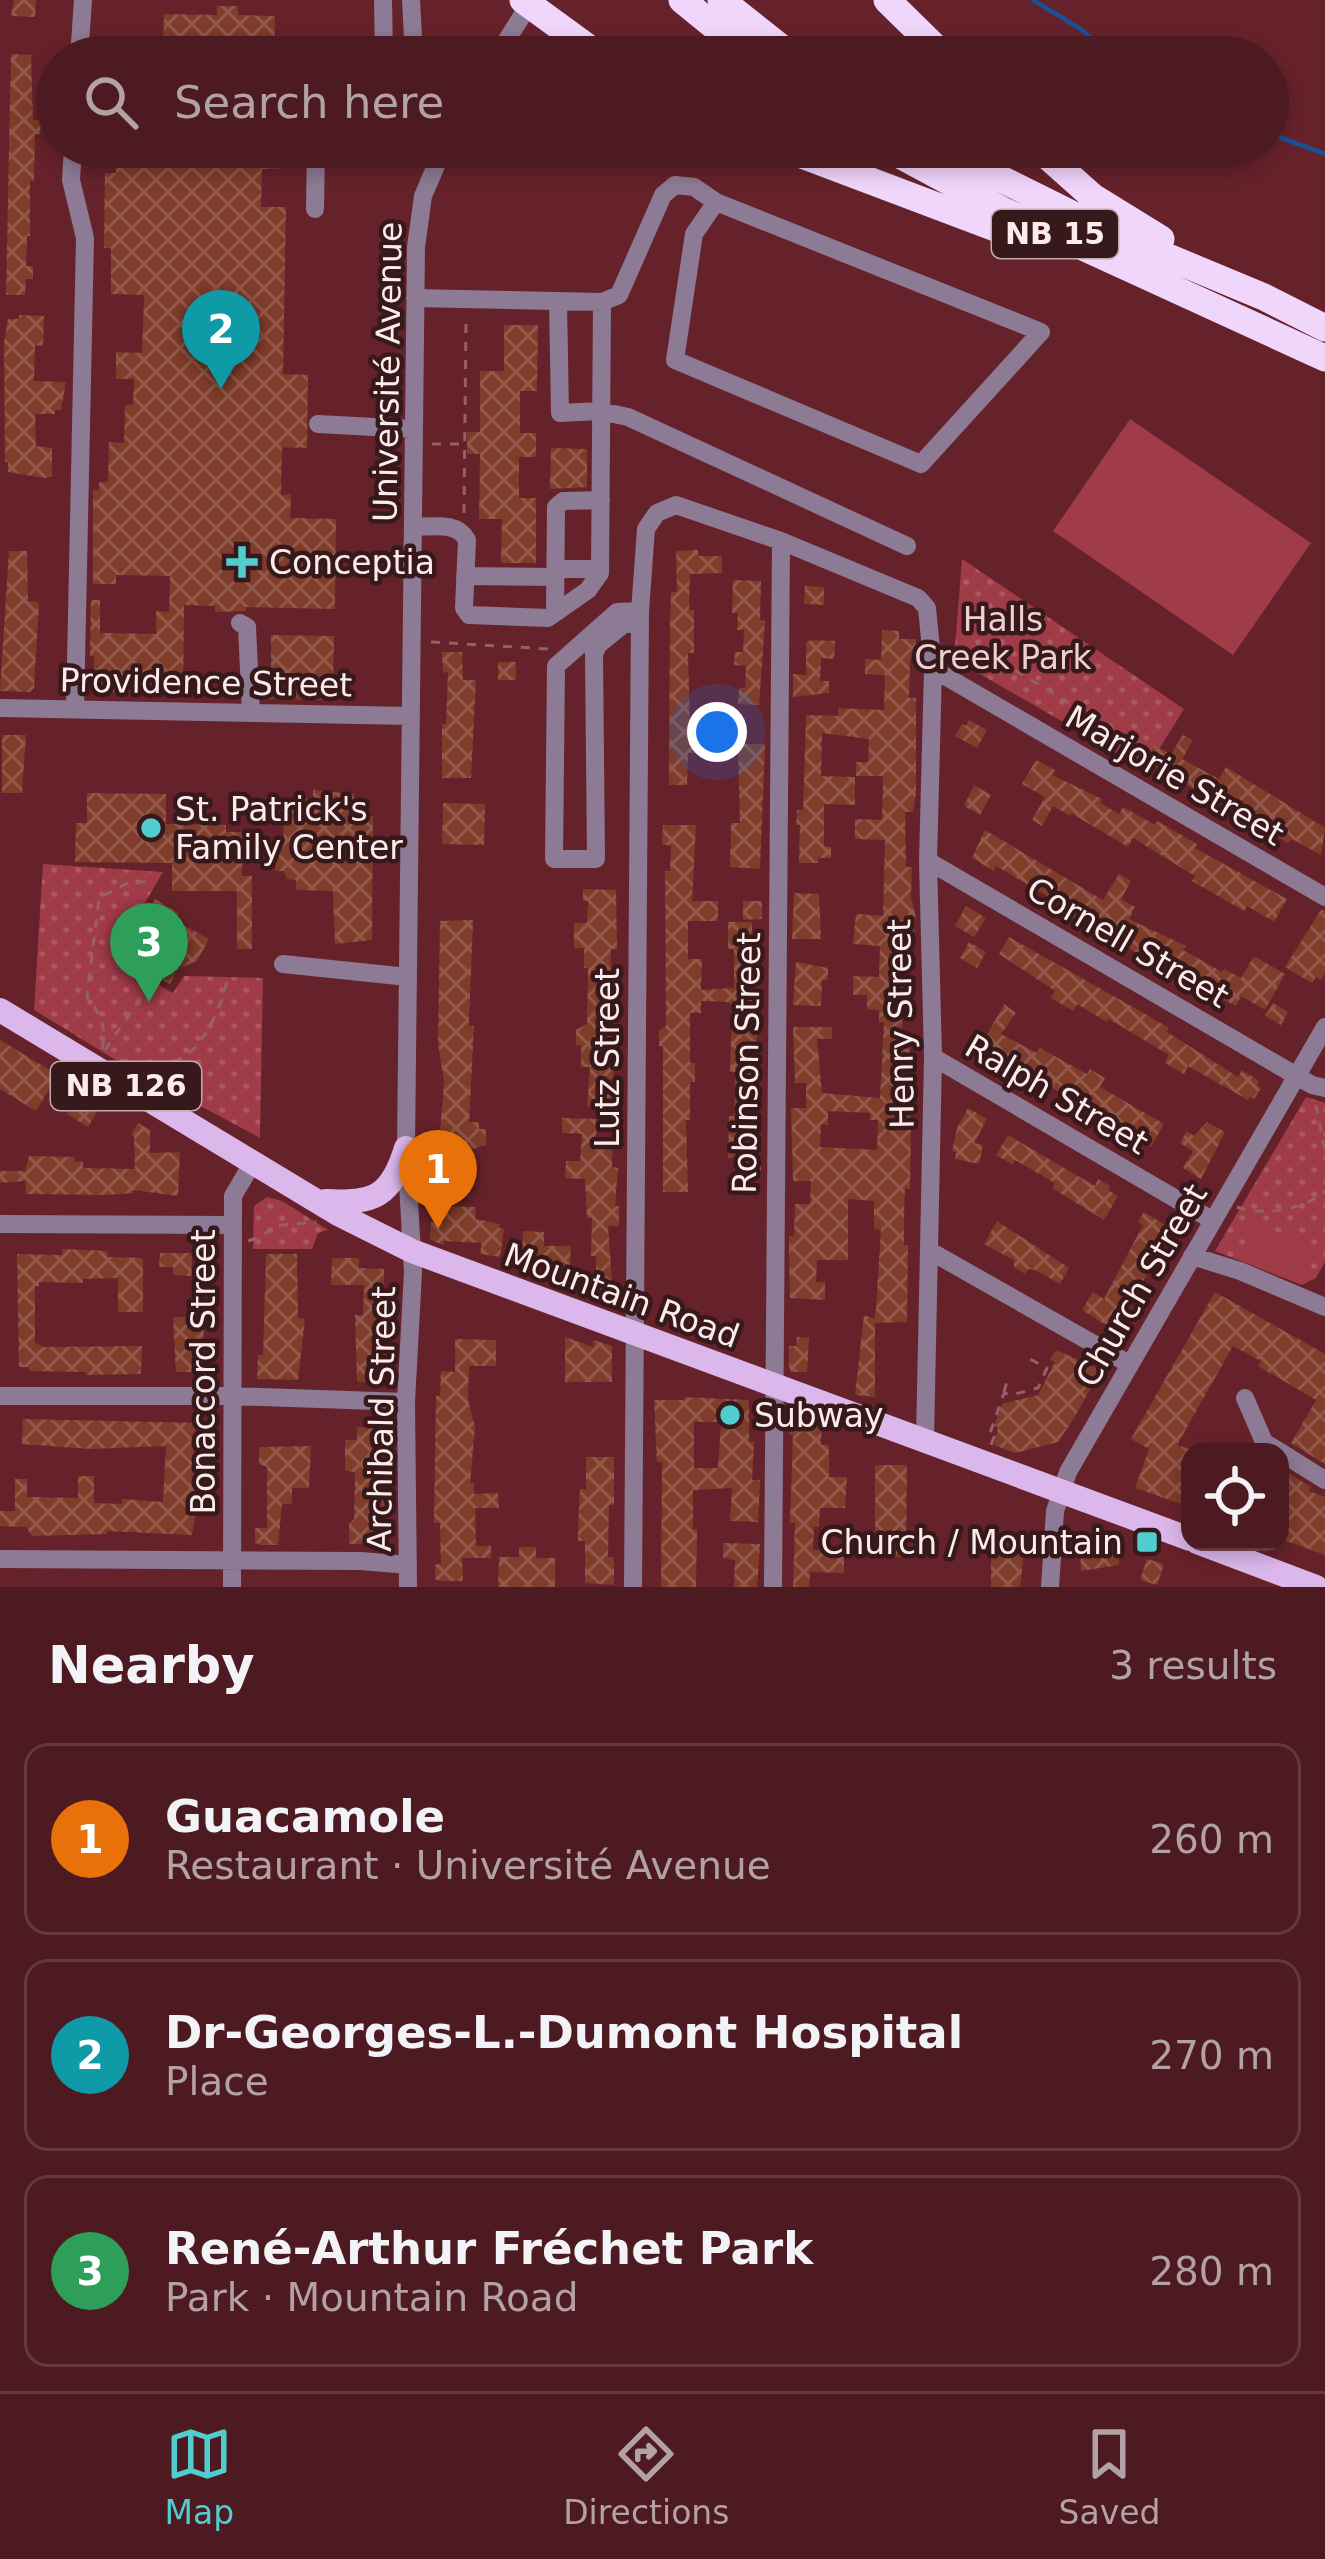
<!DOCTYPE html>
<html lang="en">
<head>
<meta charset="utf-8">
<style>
	body { margin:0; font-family:"DejaVu Sans",sans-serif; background:#532329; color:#f1f3f6 }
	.controls { position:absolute; right:36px; bottom:36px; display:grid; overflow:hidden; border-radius:24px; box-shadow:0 6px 18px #0003 }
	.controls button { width:108px; height:108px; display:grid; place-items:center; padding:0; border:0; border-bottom:3px solid #63383e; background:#4c1a20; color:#f1f3f6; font:60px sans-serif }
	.you { position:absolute; left:717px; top:732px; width:42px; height:42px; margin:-30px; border:9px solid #fff; border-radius:50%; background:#1a73e8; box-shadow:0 0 0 18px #1a73e833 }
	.badge { display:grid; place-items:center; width:78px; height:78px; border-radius:50%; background:#52cdce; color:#fff; font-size:39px; font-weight:700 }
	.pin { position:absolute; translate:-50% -99px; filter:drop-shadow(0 3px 6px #0008) }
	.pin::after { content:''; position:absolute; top:63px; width:42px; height:36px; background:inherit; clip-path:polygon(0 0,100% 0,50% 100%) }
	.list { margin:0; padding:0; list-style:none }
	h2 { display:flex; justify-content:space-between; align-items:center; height:156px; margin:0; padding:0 48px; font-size:51px }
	h2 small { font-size:39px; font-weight:400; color:#b2a1a5 }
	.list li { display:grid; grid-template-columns:78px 1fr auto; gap:36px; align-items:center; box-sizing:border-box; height:192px; margin:0 24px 24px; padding:0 24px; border:3px solid #63383e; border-radius:24px }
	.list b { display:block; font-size:45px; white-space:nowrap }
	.list p { margin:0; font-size:39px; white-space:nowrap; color:#b2a1a5 }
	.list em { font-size:39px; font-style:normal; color:#b2a1a5 }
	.icon { flex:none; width:66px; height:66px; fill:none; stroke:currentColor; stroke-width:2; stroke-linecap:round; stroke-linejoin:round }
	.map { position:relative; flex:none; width:1325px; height:1587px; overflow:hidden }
	.search { position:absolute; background:#4c1a20; box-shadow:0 6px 18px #0003; left:36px; right:36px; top:36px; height:132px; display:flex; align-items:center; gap:30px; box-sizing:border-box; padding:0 42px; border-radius:66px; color:#b2a1a5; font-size:45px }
	.sheet { height:804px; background:#4c1a20 }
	nav { display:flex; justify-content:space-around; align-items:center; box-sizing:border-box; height:168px; border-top:3px solid #63383e; background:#4c1a20; font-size:33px; color:#b2a1a5 }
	nav a { display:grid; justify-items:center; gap:6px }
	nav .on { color:#52cdce }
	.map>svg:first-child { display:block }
	.green { fill:url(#green-dots) }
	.pitch { fill:#a03b48 }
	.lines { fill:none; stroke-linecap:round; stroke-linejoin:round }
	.stream { stroke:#1a5094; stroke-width:4.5 }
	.building { fill:url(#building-cross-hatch); fill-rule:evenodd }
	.path { stroke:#956167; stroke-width:3; stroke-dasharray:9 9; stroke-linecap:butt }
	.minor { stroke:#8d7a94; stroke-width:18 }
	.major { stroke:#dcb7eb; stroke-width:24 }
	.highway { stroke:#f1d6fc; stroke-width:27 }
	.poi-dot { fill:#52cdce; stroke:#37191b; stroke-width:4.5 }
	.labels { text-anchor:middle; stroke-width:9; stroke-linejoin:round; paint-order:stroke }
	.shield { fill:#37191b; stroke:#c1acad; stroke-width:3 }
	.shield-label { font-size:30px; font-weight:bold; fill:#fcebeb }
	.street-label { font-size:33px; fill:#fcebeb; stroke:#37191b }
	.poi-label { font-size:33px; fill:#fcebeb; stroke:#37191b; text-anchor:start }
	.park-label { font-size:33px; fill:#f0cfd0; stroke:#37191b }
</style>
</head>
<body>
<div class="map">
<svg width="1325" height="1587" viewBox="0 0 1325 1587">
	<defs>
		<pattern id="green-dots" width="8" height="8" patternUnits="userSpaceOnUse" patternTransform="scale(3)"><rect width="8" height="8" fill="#a03b48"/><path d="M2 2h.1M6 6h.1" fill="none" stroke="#ae5863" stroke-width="1.8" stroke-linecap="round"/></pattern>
		<pattern id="building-cross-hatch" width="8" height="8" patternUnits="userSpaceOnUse" patternTransform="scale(3)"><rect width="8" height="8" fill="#7f3c2a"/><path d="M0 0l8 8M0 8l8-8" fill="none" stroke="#925849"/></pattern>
	</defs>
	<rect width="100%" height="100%" fill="#66222b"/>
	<path class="green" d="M962 559 1184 709 1146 770 954 659Z
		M43 864 163 872 125 937 149 951 137 972 173 993 184 976 263 978 260 1138 124 1065 34 1010Z
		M1306 1097 1325 1103V1262L1316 1278 1302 1285 1215 1251Z
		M267 1197 282 1201 328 1230 318 1233 312 1249H253L254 1206Z"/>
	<path class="pitch" d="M1130 419 1311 543 1233 655 1053 531Z
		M1253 1223 1317 1247 1304 1283 1239 1259Z"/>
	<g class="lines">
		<path class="stream" d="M1033 0 1079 28 1116 57
			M1268 133 1325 154"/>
	</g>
	<path class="building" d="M14 0H36L35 17 11 16Z
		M217 6H238V15L275 16 274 57H163L164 14 217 15Z
		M11 54 31 55 33 120H41L40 134H35L34 181H30V236H27L26 266H33V279H26L25 295H6Z
		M116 147H273L272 157H279V169H262L261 207H286L283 374 308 375 307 448 282 447 281 495 291 494 290 518 336 519 335 609 246 607V611L215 612V606L184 605 183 693 100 692V673H94V656H90L91 600H100V633L156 634V611L169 612 170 576 116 575V584H93V490H99V482H108L109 442 124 443 125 405H133L134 379H116V352L142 353 144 295 111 294V248H104L105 173H116Z
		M19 315 44 316 43 346 35 345 34 381 66 382 61 410H55V414H35L36 446 52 448V476L45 478 8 472V462H5L4 342 8 319H19Z
		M504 325H538L537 391H520V433H536V457H519V498H536V563H501L502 519H479L480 454H467V432H480V371H504Z
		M551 448 587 449V487L550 489Z
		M698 550V556H722V573L690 574 689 610H694V653H688L690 731H723L724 754 688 753 687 785H669L670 626 671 592H677L676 551Z
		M9 551H27L28 601 39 602 34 688 30 692 0 691Z
		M733 580 761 581 760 620 765 621 759 705 738 704 739 688H745L746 666 734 665 735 652H743L744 630H737L738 613H732Z
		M805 586 824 587V605L804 604Z
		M882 630 899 631V639H916V659L910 658 909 698H916V794L913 812H905L906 867H912L911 897 916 918 910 959H907L906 986H902V1034L910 1036V1054L905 1053V1105H910L911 1134 910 1189H905L904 1218V1245H908L907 1322 875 1323V1397L855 1395 864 1315 874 1319 876 1309 881 1230 874 1229V1201L848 1199V1260H817L816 1282H825V1300L790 1298 789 1252V1236H794L795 1204H810L811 1181H793L791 1108H806V1083H795L793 1027H832V1039H817L822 1093 880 1098 884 1022H879V1010L867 1009V995H853V976L879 977 880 946 853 944 856 914 883 916 885 840 855 839V819L882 820 883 776H856V762H868L869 739 822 733 821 776 855 777V805L824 804V846L831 847V858H818V863H799L800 825H796L797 810H803L806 715 838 716V708L884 710 885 675 865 674V659L881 660ZM828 1111 870 1113V1120H878L877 1150 820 1147 821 1124 828 1125Z
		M271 635 334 636 333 692H325V700L264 699 263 677 271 678Z
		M812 640 835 641 834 659 821 658 820 681H829V693L793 697V674L806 675V642Z
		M442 652H462L463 680H476L471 778H442V724H446L448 672 443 673Z
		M498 662H516V680H498Z
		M969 720 987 730 977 748 955 736 962 724 966 726Z
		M2 735H26L22 793H2Z
		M1183 735 1193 740 1182 759 1219 779 1226 767 1325 828 1321 855 1292 839 1288 843 1145 761 1154 745 1171 754Z
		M738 744H765L760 869 730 867 731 823H740Z
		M1036 760 1055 770 1052 775 1102 799 1100 803 1119 814 1123 807 1155 825 1157 821 1197 844 1195 848 1287 899 1274 922 1247 906 1244 911 1192 881 1195 876 1133 838 1128 847 1071 813 1070 816 1053 806 1042 826 1032 820 1045 797 1022 784Z
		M974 785 991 795 980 815 964 806Z
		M313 790 354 794V810L368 807V816H373L372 940 335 944 333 891 296 890V880L287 879 284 871H275L277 840H284L282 799H313Z
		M87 793 166 794V824L226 825V832H243L242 876H252V949H237V891H172V863L75 862 76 823H87Z
		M443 803 485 804 484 845 442 844Z
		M663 825H696L692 901H718V921H688V959H702L701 990 734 988V949H728V922H752V968H758L755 1161 761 1162V1175H740V1158H728L729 1116H734L735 1072H730L732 1006 729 1002 701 1001V1013H690V1063H695V1082H690V1120H686L688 1192H663V1046H659V1031L666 1026 665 871H670L671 845H662Z
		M985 830 1103 900 1119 874 1131 881 1121 899 1135 907 1129 919 1186 946 1183 950 1222 972 1224 969 1241 978 1254 956 1285 974 1265 1010 1241 996 1236 1006 1188 981 1191 975 1146 950 1143 956 1068 915 1070 910 1063 905 996 866 994 871 972 858Z
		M583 889 616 890 617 949H611L610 1005H616L613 1091H618V1106L609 1108 587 1107 590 1067H581V1045H576V1030L587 1024 588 968H584V948H574V923H587L588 901H583Z
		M794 893 819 894 821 939H792Z
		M155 899 179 913 175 920 209 939 197 961 178 969 170 984 146 971 159 947 136 934Z
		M743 901H762V919L743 920Z
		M966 906 986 918 974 937 955 926Z
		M1321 910H1325V973L1321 980 1316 977 1312 983 1285 967Z
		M473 920 469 1019V1026H474L469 1122H479V1129H486V1145L469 1150 468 1177 447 1176 442 1175V1148H439L444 1080 438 1044 440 921Z
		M1009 937 1147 1015 1169 1028 1167 1032 1238 1077 1242 1070 1259 1081 1257 1085 1261 1088 1254 1099 1250 1097 1248 1100 1188 1066 1184 1074 1165 1063 1169 1055 1109 1019 1107 1022 1077 1004 1073 1011 1051 998 1055 991 999 954Z
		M969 942 986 952 977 968 960 958Z
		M796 962 828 968V980H822L821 1006 793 1005Z
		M1273 1003 1288 1012 1281 1025 1265 1016Z
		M1004 1004 1016 1013 1001 1034 1037 1053 1040 1048 1087 1074 1090 1069 1105 1078 1100 1087 1164 1124 1151 1147 1034 1077 1032 1080 987 1054 983 1060 976 1055Z
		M0 1040 58 1075 36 1111 0 1089Z
		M81 1090 102 1103 88 1127 67 1114Z
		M968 1108 987 1119 974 1143 983 1145 979 1164 955 1159 956 1152 952 1151 957 1128Z
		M562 1118 597 1119 596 1137 613 1138 612 1167 618 1168 615 1206H619V1226H608L613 1294H596V1256H591L592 1218H587L585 1179 565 1178 566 1161H580L582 1134 562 1133Z
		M1207 1122 1225 1132 1201 1179 1183 1168 1193 1151 1180 1143 1187 1131 1194 1136Z
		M138 1123 150 1130V1153L180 1152 178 1196 133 1190V1193L106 1195 26 1194 25 1181 0 1183V1171H25L29 1156 75 1157 74 1162H83V1168L135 1169 134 1136 131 1135Z
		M1008 1135 1095 1186 1098 1179 1110 1186 1108 1190 1118 1196 1104 1220 1052 1188 1055 1183 1015 1160 1013 1165 996 1155Z
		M445 1206 476 1207 475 1219 500 1224 499 1228 504 1229 500 1257 480 1254 482 1243 444 1241V1245L430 1240 431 1222 444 1223Z
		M1144 1212 1175 1231 1112 1329 1082 1310 1093 1292 1104 1299 1143 1225 1138 1222Z
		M997 1221 1069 1268 1060 1284 1035 1270 1028 1269 1025 1274 1014 1267V1260L984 1244Z
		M523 1231 544 1232V1246H571L569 1278H555V1264H522Z
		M62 1249 107 1251 108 1257 143 1258V1312H118V1278L83 1279V1283L39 1282V1286H35V1343L44 1347 142 1346 141 1374 86 1375V1372L29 1371V1367H19L17 1254 62 1255Z
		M160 1253H192V1276L173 1275V1267H159Z
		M266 1254H297L298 1318 305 1319 298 1380 257 1379 258 1355H263Z
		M332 1258H359V1268L384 1269 383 1353H388V1382H357L355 1315H363L364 1285H331Z
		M1215 1292 1325 1354V1464L1291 1443 1316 1400 1258 1366 1261 1361 1233 1346 1177 1445 1190 1449V1507L1135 1488 1149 1449 1131 1439Z
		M173 1317H203L205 1372H176Z
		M565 1337 593 1347V1340L612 1346V1382H565Z
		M797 1337 809 1338 807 1372H791L789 1367V1346H796Z
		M455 1339 496 1340V1366H469L468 1400 475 1427 470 1483H474V1494L498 1493 499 1508H475L476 1546H491V1558H462L463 1581H440L435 1579V1565L441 1563 440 1523H434L436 1396H440L441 1371 455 1372Z
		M1056 1350 1101 1370 1074 1418 1058 1442 1015 1453 994 1445 998 1427 994 1426 1002 1404 1038 1395 1055 1362 1050 1360Z
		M684 1397 749 1400V1442H754L752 1480H760L758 1522 730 1521 732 1488 693 1490V1529H697L696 1587H661L662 1462H657L654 1400H684ZM694 1422H721L718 1468H694Z
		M790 1417 822 1420 821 1445H829V1477H847L845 1508H820L819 1527H814L813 1550 844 1551V1573L810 1572 809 1587H793L795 1523H790L793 1435 789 1434Z
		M23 1419 202 1423V1474L192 1535 107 1531V1534L32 1536 26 1527 0 1526V1511H15V1479H27V1497L78 1498V1476H94V1503L122 1504V1499L163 1502 166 1446 91 1449 22 1444Z
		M357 1427H386V1446L382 1450 385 1498 382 1544H349V1524L354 1519 355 1472 345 1471V1440H357Z
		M311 1446 309 1488H292V1504H282L278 1545H259L255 1542V1528H267V1467L259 1464V1447Z
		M586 1457H614V1505H609L608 1557H614V1585L585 1583V1541H578V1530L580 1489H586Z
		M875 1465H907L906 1557H875Z
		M1283 1470 1311 1487 1309 1491 1325 1497V1555L1280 1539V1476Z
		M991 1534 1025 1542 1020 1587H991Z
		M1080 1539H1104V1545L1119 1544V1565L1081 1571Z
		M723 1543 760 1544 757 1587H734L735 1560 723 1558Z
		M519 1547H536V1558H555V1587H498L499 1557H519Z
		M1147 1559 1164 1564 1157 1585 1140 1580Z"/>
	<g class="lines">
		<path class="path" d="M432 444H465
			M464 513 466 319
			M431 642 549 649
			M1000 661 1084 712 1073 728
			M102 1049C107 1027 101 1015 87 997L99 898 130 882H153
			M105 1050 153 980
			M120 1060C139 1063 159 1067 178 1060 203 1050 223 1004 227 980
			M1316 1105 1325 1151
			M1237 1207C1263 1217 1306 1209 1325 1191
			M248 1241 263 1236 273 1226 316 1222
			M1004 1392 1007 1381
			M991 1445 994 1437 989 1436 1004 1393 1011 1395 1038 1388 1047 1368 1028 1358"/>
		<path class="minor" d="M383 0 384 57
			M411 0 414 57
			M79 57 83 0
			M496 57 532 0
			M73 147 71 180 85 238 75 709
			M399 147 438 158
			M315 209 316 147
			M415 298 602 302 619 295 663 195 675 185 694 187 716 202 1041 332 921 464 675 360 694 234 716 202
			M558 301 560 413 600 411 628 417 907 546
			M318 424 412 429
			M413 527C432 527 457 521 467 540L464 608 469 615 548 618 588 590 600 573 602 302
			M556 569H600
			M465 576 556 577
			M555 613 556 507 563 501 601 500
			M240 623 247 627 251 713
			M640 624H624L598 645 594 654 596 859H554L556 666 617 612 640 611
			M933 669 1325 897
			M0 708 411 716
			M928 861 1312 1085 1325 1088
			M283 964 408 977
			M933 1057 1212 1220
			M0 1224 232 1225
			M930 1251 1129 1364
			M1192 1256 1240 1271 1325 1307
			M0 1396H233L406 1402
			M1245 1398 1264 1442 1280 1452
			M1280 1452 1325 1480
			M0 1559 361 1561 408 1565
			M232 1587 233 1196 253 1162
			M408 1587 406 1402 413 1272 406 1148 416 247 423 196 444 147
			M633 1587 640 611 646 529 657 513 676 505 781 541 918 598 927 608 933 669 928 861 933 1057 925 1439
			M773 1587 781 541
			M1050 1587 1055 1511 1068 1472 1325 1027"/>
		<path class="major" d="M0 1010 338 1214 412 1251 1190 1539
			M325 1201C374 1204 391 1197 406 1148
			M1197 1542 1316 1587"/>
		<path class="highway" d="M523 0 601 57
			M682 0 752 57
			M721 0 793 57
			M887 0 945 57
			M781 147 1035 243
			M885 147 1002 210 1325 358
			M937 147 1108 232 1264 297 1325 328
			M1037 147 1093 197 1161 239"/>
	</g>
	<g class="poi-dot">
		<path d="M236 544h12v12h12v12h-12v12h-12v-12h-12v-12h12z"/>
		<circle cx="151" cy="828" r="12"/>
		<circle cx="730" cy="1415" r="12"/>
		<rect x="1135" y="1530" width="24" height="24" rx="6"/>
	</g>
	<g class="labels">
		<g class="shield">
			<rect x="992" y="210" width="126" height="48" rx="9"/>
			<rect x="51" y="1062" width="150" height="48" rx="9"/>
		</g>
		<g class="shield-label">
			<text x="1055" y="244">NB 15</text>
			<text x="126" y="1096">NB 126</text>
		</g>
		<g class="street-label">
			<text transform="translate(387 372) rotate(-89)" y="12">Université Avenue</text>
			<text transform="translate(206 682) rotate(1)" y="12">Providence Street</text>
			<text transform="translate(1175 775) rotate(30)" y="12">Marjorie Street</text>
			<text transform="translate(1128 942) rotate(30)" y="12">Cornell Street</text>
			<text transform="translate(900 1024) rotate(-91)" y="12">Henry Street</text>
			<text transform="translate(607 1058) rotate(-90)" y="12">Lutz Street</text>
			<text transform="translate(746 1063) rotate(-89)" y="12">Robinson Street</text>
			<text transform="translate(1057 1094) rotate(30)" y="12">Ralph Street</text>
			<text transform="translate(1141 1285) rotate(-60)" y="12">Church Street</text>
			<text transform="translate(622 1295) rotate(20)" y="12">Mountain Road</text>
			<text transform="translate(203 1372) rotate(-90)" y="12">Bonaccord Street</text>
			<text transform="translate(381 1419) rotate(-89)" y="12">Archibald Street</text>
		</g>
		<g class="poi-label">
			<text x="269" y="574">Conceptia</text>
			<text x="175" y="821">St. Patrick's<tspan x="175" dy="38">Family Center</tspan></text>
			<text x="754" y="1427">Subway</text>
			<text x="1123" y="1554" text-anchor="end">Church / Mountain</text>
		</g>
		<g class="park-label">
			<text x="1003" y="631">Halls<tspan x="1003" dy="38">Creek Park</tspan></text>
		</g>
	</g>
</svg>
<div class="controls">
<button><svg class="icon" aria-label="locate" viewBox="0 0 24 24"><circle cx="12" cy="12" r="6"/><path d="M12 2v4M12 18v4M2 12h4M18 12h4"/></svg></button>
</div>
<div class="you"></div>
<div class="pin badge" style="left:438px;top:1229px;background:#e8710a">1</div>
<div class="pin badge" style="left:221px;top:389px;background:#0f9aa8">2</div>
<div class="pin badge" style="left:149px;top:1002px;background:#2e9e5b">3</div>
<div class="search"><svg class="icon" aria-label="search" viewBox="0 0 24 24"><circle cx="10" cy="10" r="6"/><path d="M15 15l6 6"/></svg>Search here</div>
</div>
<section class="sheet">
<h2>Nearby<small>3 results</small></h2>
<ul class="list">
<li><span class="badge" style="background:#e8710a">1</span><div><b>Guacamole</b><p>Restaurant · Université Avenue</p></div><em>260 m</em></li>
<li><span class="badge" style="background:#0f9aa8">2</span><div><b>Dr-Georges-L.-Dumont Hospital</b><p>Place</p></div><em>270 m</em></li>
<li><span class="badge" style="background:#2e9e5b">3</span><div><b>René-Arthur Fréchet Park</b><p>Park · Mountain Road</p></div><em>280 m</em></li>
</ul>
</section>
<nav>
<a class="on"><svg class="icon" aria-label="map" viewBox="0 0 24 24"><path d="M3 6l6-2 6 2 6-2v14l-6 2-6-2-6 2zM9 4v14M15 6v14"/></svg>Map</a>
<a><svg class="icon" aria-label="directions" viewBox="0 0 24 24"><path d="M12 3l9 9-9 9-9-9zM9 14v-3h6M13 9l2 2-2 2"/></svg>Directions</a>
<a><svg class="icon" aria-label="saved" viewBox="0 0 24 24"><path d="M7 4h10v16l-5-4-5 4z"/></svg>Saved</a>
</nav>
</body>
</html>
